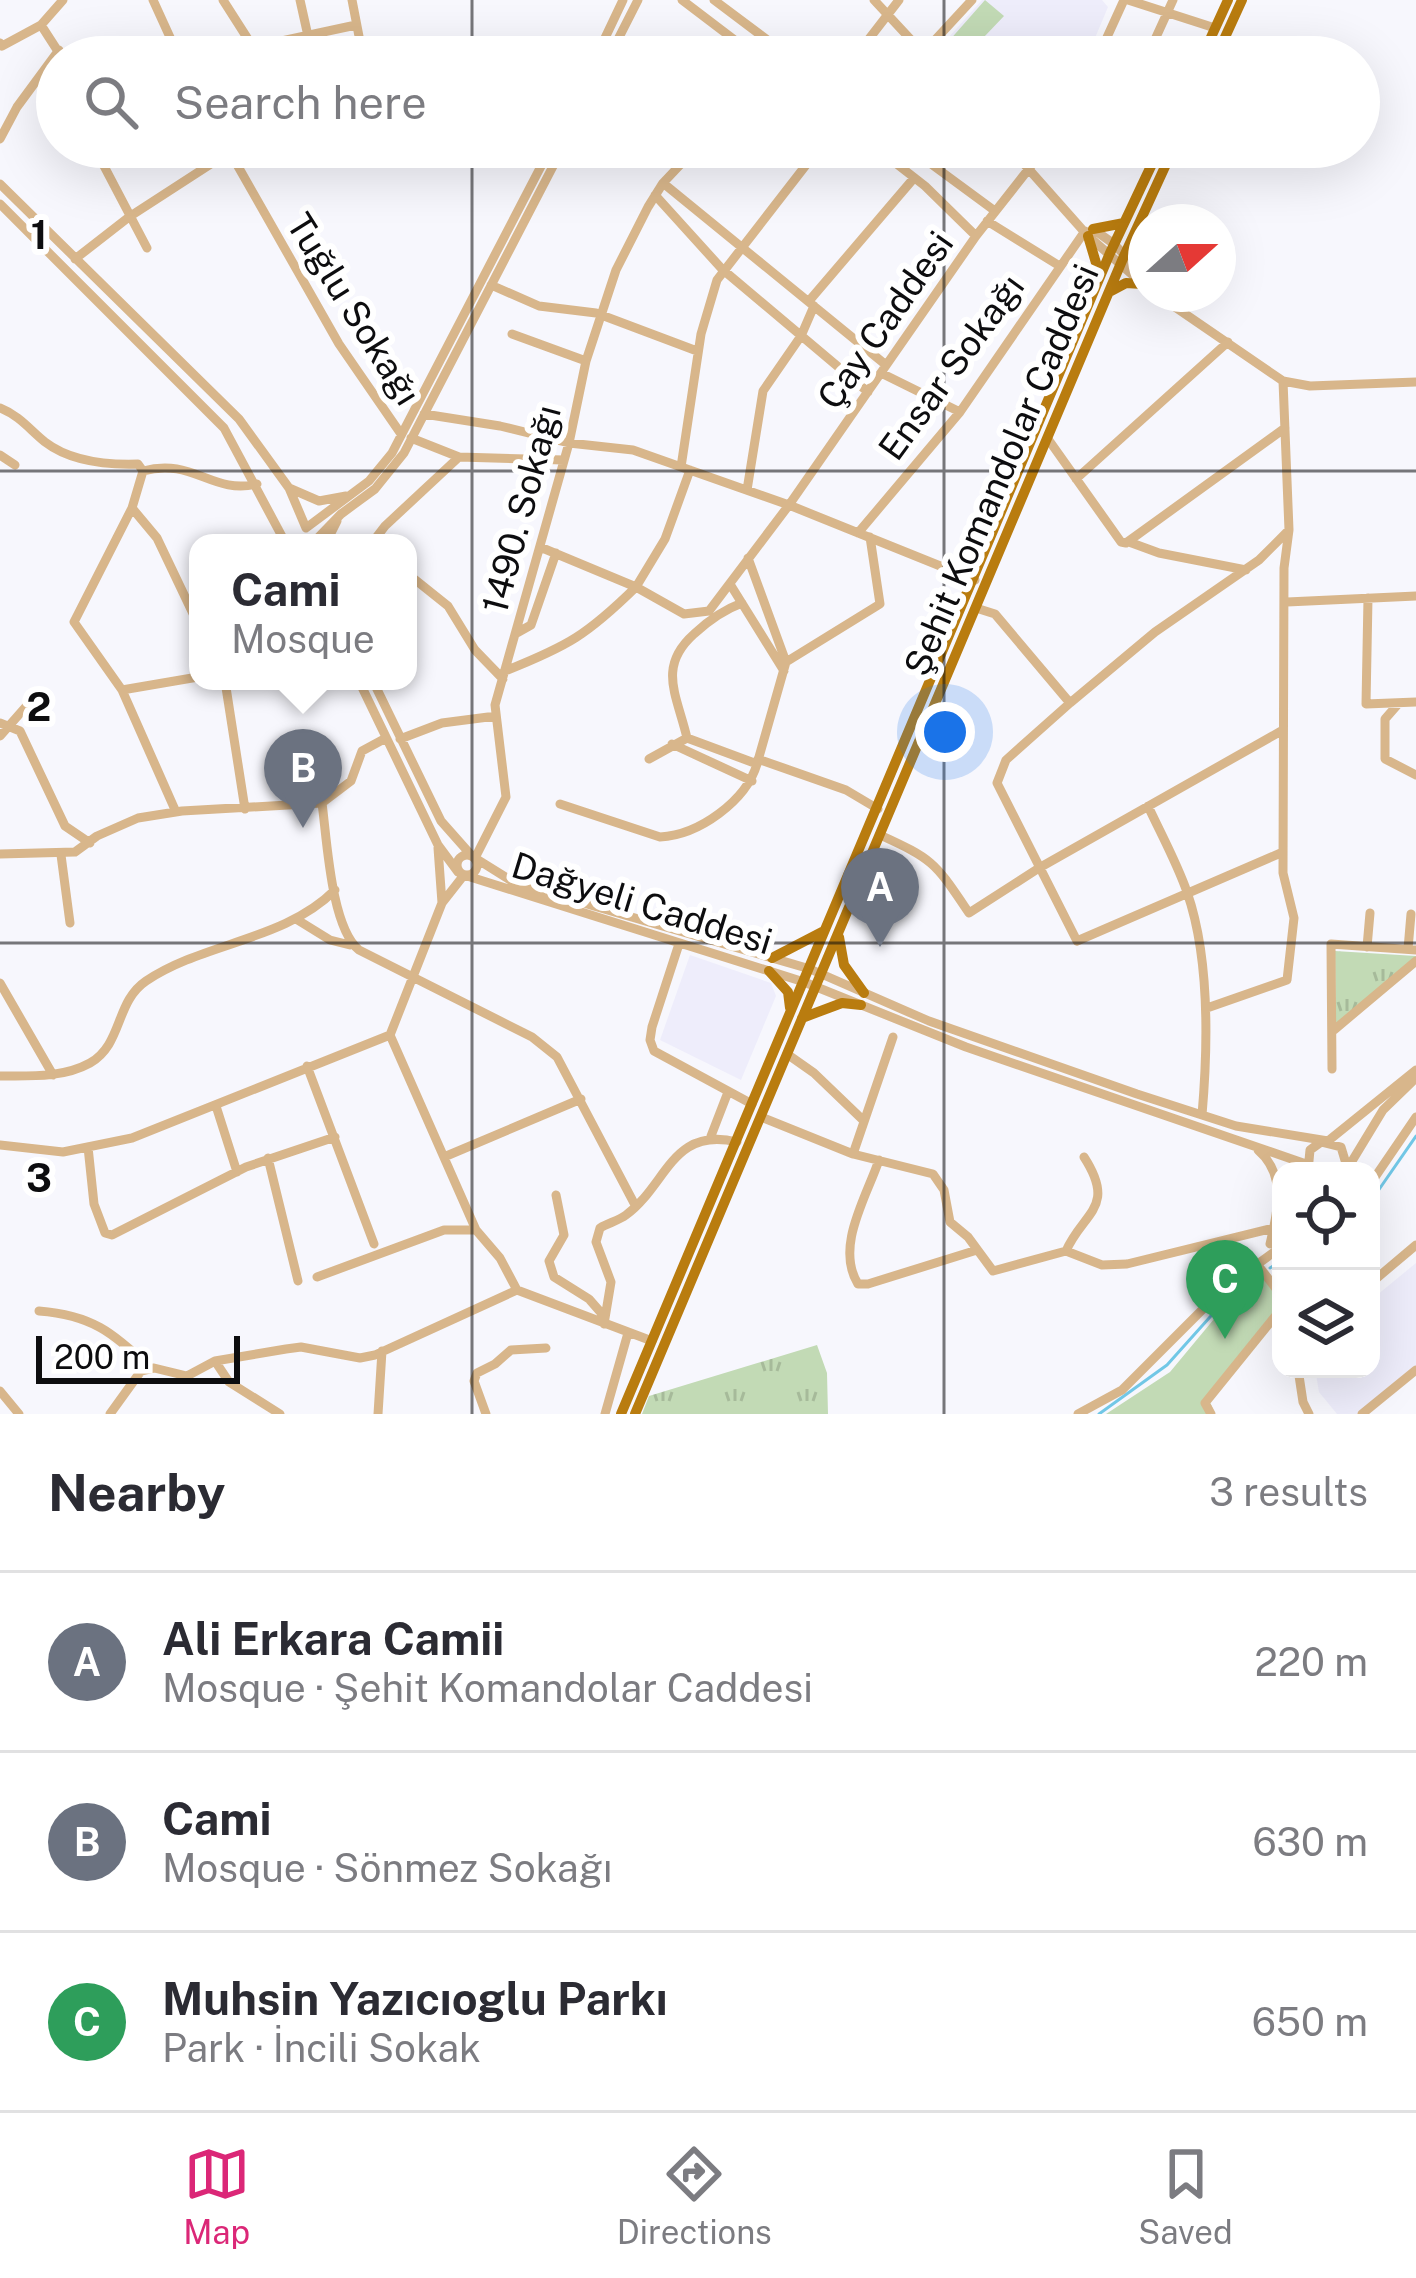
<!DOCTYPE html>
<html lang="en">
<head>
<meta charset="utf-8">
<style>
	body { margin:0; font-family:"Public Sans",sans-serif; background:#f2f2f3; color:#2b2b33 }
	.controls { position:absolute; right:36px; bottom:36px; display:grid; overflow:hidden; border-radius:24px; box-shadow:0 12px 48px #0002 }
	.controls button { width:108px; height:108px; display:grid; place-items:center; padding:0; border:0; border-bottom:3px solid #e1e1e2; background:#fff; color:#2b2b33; font:60px sans-serif }
	.compass { position:absolute; left:1128px; top:204px; width:108px; height:108px; border-radius:50%; background:#fff; box-shadow:0 12px 48px #0002; rotate:69deg }
	.scale { position:absolute; left:36px; bottom:30px; width:204px; box-sizing:border-box; padding-left:12px; border:6px solid #0d0d0f; border-top:0; font-size:33px; line-height:42px; white-space:nowrap; color:#0d0d0f; -webkit-text-stroke:9px #fff; paint-order:stroke }
	.you { position:absolute; left:945px; top:732px; width:42px; height:42px; margin:-30px; border:9px solid #fff; border-radius:50%; background:#1a73e8; box-shadow:0 0 0 18px #1a73e833 }
	.badge { display:grid; place-items:center; width:78px; height:78px; border-radius:50%; background:#db2777; color:#fff; font-size:39px; font-weight:700 }
	.pin { position:absolute; translate:-50% -99px; filter:drop-shadow(0 3px 6px #0008) }
	.pin::after { content:''; position:absolute; top:63px; width:42px; height:36px; background:inherit; clip-path:polygon(0 0,100% 0,50% 100%) }
	.popup { position:absolute; left:189px; top:534px; width:228px; height:156px; box-sizing:border-box; display:grid; place-content:center; border-radius:24px; background:#fff; filter:drop-shadow(0 3px 9px #0005); font-size:39px; white-space:nowrap; color:#7c7c81 }
	.popup b { font-size:45px; color:#2b2b33 }
	.popup::after { content:''; position:absolute; left:50%; top:100%; margin-left:-24px; border:24px solid transparent; border-top-color:#fff }
	.list { margin:0; padding:0; list-style:none }
	h2 { display:flex; justify-content:space-between; align-items:center; height:156px; margin:0; padding:0 48px; font-size:51px }
	h2 small { font-size:39px; font-weight:400; color:#7c7c81 }
	.list li { display:grid; grid-template-columns:78px 1fr auto; gap:36px; align-items:center; box-sizing:border-box; height:180px; padding:0 48px; border-top:3px solid #e1e1e2 }
	.list b { display:block; font-size:45px; white-space:nowrap }
	.list p { margin:0; font-size:39px; white-space:nowrap; color:#7c7c81 }
	.list em { font-size:39px; font-style:normal; color:#7c7c81 }
	.icon { flex:none; width:66px; height:66px; fill:none; stroke:currentColor; stroke-width:2; stroke-linecap:round; stroke-linejoin:round }
	.map { position:relative; flex:none; width:1416px; height:1414px; overflow:hidden }
	.search { position:absolute; background:#fff; box-shadow:0 12px 48px #0002; left:36px; right:36px; top:36px; height:132px; display:flex; align-items:center; gap:30px; box-sizing:border-box; padding:0 42px; border-radius:66px; color:#7c7c81; font-size:45px }
	.sheet { height:696px; background:#fff }
	nav { display:flex; justify-content:space-around; align-items:center; box-sizing:border-box; height:168px; border-top:3px solid #e1e1e2; background:#fff; font-size:33px; color:#7c7c81 }
	nav a { display:grid; justify-items:center; gap:6px }
	nav .on { color:#db2777 }
	.map>svg:first-child { display:block }
	.built { fill:#eeedfb }
	.grass { fill:url(#grass-tufts) }
	.park { fill:#c2dab5 }
	.lines { fill:none; stroke-linecap:round; stroke-linejoin:round }
	.stream { stroke:#71c7e6; stroke-width:3 }
	.minor { stroke:#d8b68b; stroke-width:9 }
	.major { stroke:#b97c0f; stroke-width:10 }
	.grid { fill:none; stroke:#0d0d0f; stroke-width:3; stroke-opacity:0.55 }
	.labels { text-anchor:middle; stroke-width:12; stroke-linejoin:round; paint-order:stroke }
	.street-label { font-size:36px; fill:#0d0d0f; stroke:#fff }
	.grid-label { font-size:39px; text-anchor:middle; font-weight:bold; fill:#0d0d0f; stroke:#fff; stroke-width:12; stroke-linejoin:round; paint-order:stroke }
</style>
</head>
<body>
<div class="map">
<svg width="1416" height="1414" viewBox="0 0 1416 1414">
	<defs>
		<pattern id="grass-tufts" width="24" height="20" patternUnits="userSpaceOnUse" patternTransform="scale(3)"><rect width="24" height="20" fill="#c2dab5"/><path d="M3 7l-1-3M5 7V3M7 7l1-3M15 17l-1-3M17 17v-4M19 17l1-3" fill="none" stroke="#a6ba9a"/></pattern>
	</defs>
	<rect width="100%" height="100%" fill="#f7f7fd"/>
	<path class="built" d="M982 0H1102L1108 7 1087 57H949L940 47Z
		M690 955 771 983 776 996 741 1080 660 1040Z
		M1416 1263V1366L1357 1414H1337L1319 1392 1315 1369H1371V1300Z"/>
	<path class="grass" d="M1335 951 1416 956V959L1336 1027Z
		M817 1345 827 1373 828 1414H642L649 1396Z"/>
	<path class="park" d="M985 0 1004 16 965 57 948 42Z
		M1266 1276 1281 1297V1305L1207 1395 1215 1414H1106L1170 1372 1224 1307Z"/>
	<g class="lines">
		<path class="stream" d="M1371 1201 1416 1136
			M1270 1268 1281 1261
			M1099 1414 1167 1365 1227 1298 1259 1274"/>
		<path class="minor" d="M153 0 179 57
			M223 0 253 47 356 25
			M300 0 308 36
			M352 0 363 57
			M682 0 757 57
			M714 0 790 57
			M874 0 927 57
			M1128 0 1215 28
			M41 25 61 56
			M0 43 2 46 41 25 63 0
			M923 53 972 0
			M596 57 623 0
			M609 57 638 0
			M855 57 899 0
			M1098 57 1124 0
			M1147 57 1173 0
			M0 139 17 107 59 50
			M94 147 147 248
			M227 147 339 344 401 434
			M697 147 663 183 648 207 616 270 586 361 569 443 495 705 506 797 475 858 515 883 810 969 929 1021 1137 1094 1236 1126 1328 1141 1416 1070
			M875 147 925 186 976 236
			M908 147 995 211
			M1009 147 1088 236 1143 284
			M663 183 886 365
			M0 184 239 419 289 488 306 528 369 481 392 453 551 147
			M655 195 722 269 868 392
			M0 204 224 428 285 542
			M987 221 1058 265
			M1093 229 1114 244 1146 278
			M75 259 129 217 237 147
			M491 285 539 306 596 313 697 351
			M1156 294 1283 381
			M809 301 914 178
			M512 334 586 361
			M881 373 960 412
			M0 408C20 416 29 429 45 442 71 462 107 465 138 464L143 471C193 457 212 495 257 484
			M424 414 500 426 569 443 633 450 789 505 975 580
			M411 438 459 457 564 460
			M1048 439 1121 542 1126 543 1285 428
			M0 455 15 465
			M681 467 701 334 717 280 820 147
			M143 471 132 508 74 622 122 690 176 812
			M1076 479 1228 342
			M289 488 319 501 346 496
			M747 490 763 391 801 336 814 306
			M132 508 157 538 198 624
			M858 533 960 412 1085 231
			M1129 542 1159 553 1246 570
			M313 543 341 514 375 489 404 453 563 147
			M326 543 337 521
			M372 543 385 526 459 457
			M540 547 636 587 665 539 690 470
			M748 558 786 662 880 604 870 537
			M408 574 448 606 475 650 503 679
			M730 584 784 671
			M1368 598 1366 704 1416 702
			M1287 602 1416 596
			M976 608 995 614 1070 703 1155 632 1259 560 1288 531
			M515 634 531 625 556 553
			M505 671C568 646 587 635 636 587L684 614 709 611 789 505 976 236 1046 147
			M225 681 245 809
			M359 681 438 845 458 872
			M373 681 441 821 472 856
			M122 690 198 677
			M1070 703 1006 760 997 783 1077 941 1283 852
			M1399 703 1385 719V759L1416 775
			M0 723 20 731 65 826 90 843
			M0 736 38 693
			M687 738C677 695 657 667 694 634 709 620 723 610 742 603
			M400 739 442 723 496 716
			M672 744 752 781
			M649 759 687 738 757 764 786 662
			M758 759 846 790 878 809
			M322 803C327 840 331 927 359 950L532 1037 557 1057 635 1205
			M560 804 660 837C699 835 746 801 757 764
			M1148 806C1161 834 1177 863 1187 892 1210 958 1208 1046 1202 1115
			M880 835C935 860 935 863 969 913L1039 868 1283 730
			M438 848 442 903
			M0 854 75 852 97 836 138 818 182 811 322 803 351 781 362 751 386 738
			M457 865a10 10 0 1 1 20 0a10 10 0 1 1-20 0Z
			M61 855 70 923
			M296 919 330 940 350 945
			M679 944 652 1027 650 1040 654 1051 752 1104
			M1367 947 1370 913
			M1408 949 1411 914
			M0 983 53 1075
			M1207 1008 1287 980 1294 918 1283 873 1284 568 1289 530 1283 381 1310 386 1416 382
			M1334 1030 1416 961
			M390 1035 442 903 464 875 804 982 966 1047 1306 1164
			M390 1035 476 1230 500 1258 517 1290 652 1341
			M787 1054 814 1073 864 1121
			M307 1066 374 1244
			M1332 1069 1331 944 1416 950
			M0 1076C30 1076 63 1078 90 1063 123 1044 115 1002 146 981 204 942 284 941 335 890
			M216 1106 237 1172
			M761 1117 853 1154 933 1174 944 1190 950 1222 968 1237 993 1271 1066 1251 1102 1265 1127 1264 1274 1228
			M711 1136 728 1092
			M0 1145 63 1152 132 1138 390 1035
			M88 1147 94 1204 105 1233 112 1235 246 1167 335 1137
			M1258 1150C1287 1175 1278 1211 1270 1244
			M853 1154 893 1037
			M444 1157 581 1099
			M268 1158 298 1281
			M879 1160C866 1198 835 1247 858 1284H868L977 1250
			M1308 1171 1310 1150 1321 1142 1341 1147 1347 1167
			M1346 1171 1383 1110 1416 1078
			M1371 1183 1416 1117
			M556 1195 564 1235 549 1261 554 1277 589 1299 603 1315
			M1066 1251C1083 1212 1117 1208 1084 1157
			M1257 1264 1281 1295
			M317 1277 444 1230H476
			M1371 1283 1416 1245
			M39 1311C91 1315 113 1332 150 1368
			M604 1324 611 1282 596 1242 600 1228C608 1223 618 1221 626 1215 667 1185 672 1126 737 1142
			M215 1361 229 1382 280 1414
			M1298 1369 1303 1402 1309 1414
			M0 1391 19 1414
			M110 1414 141 1371 154 1368 187 1376 215 1361 286 1349 301 1347 360 1358 375 1355 517 1290
			M378 1414 382 1351
			M486 1414 474 1381 477 1373 495 1364 511 1350 546 1348
			M605 1414 628 1333
			M1078 1414 1122 1390 1222 1290 1281 1247
			M1211 1414 1205 1403 1281 1309
			M1362 1414 1416 1370"/>
		<path class="major" d="M1202 57 1228 0
			M1216 57 1242 0
			M1140 227 1146 265
			M1093 229 1124 223
			M1088 236 1099 273
			M1111 291 1126 283 1142 284
			M839 937 844 965 864 993
			M772 958 824 931
			M769 971 788 992 790 1008
			M802 1018 842 1003 861 1005
			M621 1414 1110 253 1160 147
			M635 1414 1124 256 1174 147"/>
	</g>
	<path class="grid" d="M472 0V57M944 0V57M472 147V1414M944 147V1414M0 471H1416M0 943H1416"/>
	<g class="labels">
		<g class="street-label">
			<text transform="translate(354 309) rotate(58)" y="13">Tuğlu Sokağı</text>
			<text transform="translate(885 320) rotate(-55)" y="13">Çay Caddesi</text>
			<text transform="translate(951 367) rotate(-54)" y="13">Ensar Sokağı</text>
			<text transform="translate(1001 470) rotate(-67)" y="13">Şehit Komandolar Caddesi</text>
			<text transform="translate(521 509) rotate(-75)" y="13">1490. Sokağı</text>
			<text transform="translate(642 903) rotate(17)" y="13">Dağyeli Caddesi</text>
		</g>
	</g>
	<g class="grid-label">
		<text x="39" y="249">1</text>
		<text x="39" y="721">2</text>
		<text x="39" y="1192">3</text>
	</g>
</svg>
<div class="controls">
<button><svg class="icon" aria-label="locate" viewBox="0 0 24 24"><circle cx="12" cy="12" r="6"/><path d="M12 2v4M12 18v4M2 12h4M18 12h4"/></svg></button>
<button><svg class="icon" aria-label="layers" viewBox="0 0 24 24"><path d="M12 4l9 5-9 5-9-5zM3 14l9 5 9-5"/></svg></button>
</div>
<svg class="compass" viewBox="-18 -18 36 36"><path d="M0-13l5 13h-10z" fill="#e53935"/><path d="M0 13l5-13h-10z" fill="#7c7c81"/></svg>
<div class="scale">200 m</div>
<div class="you"></div>
<div class="pin badge" style="left:880px;top:947px;background:#6b7280">A</div>
<div class="pin badge" style="left:303px;top:828px;background:#6b7280">B</div>
<div class="popup"><b>Cami</b>Mosque</div>
<div class="pin badge" style="left:1225px;top:1339px;background:#2e9e5b">C</div>
<div class="search"><svg class="icon" aria-label="search" viewBox="0 0 24 24"><circle cx="10" cy="10" r="6"/><path d="M15 15l6 6"/></svg>Search here</div>
</div>
<section class="sheet">
<h2>Nearby<small>3 results</small></h2>
<ul class="list">
<li><span class="badge" style="background:#6b7280">A</span><div><b>Ali Erkara Camii</b><p>Mosque · Şehit Komandolar Caddesi</p></div><em>220 m</em></li>
<li><span class="badge" style="background:#6b7280">B</span><div><b>Cami</b><p>Mosque · Sönmez Sokağı</p></div><em>630 m</em></li>
<li><span class="badge" style="background:#2e9e5b">C</span><div><b>Muhsin Yazıcıoglu Parkı</b><p>Park · İncili Sokak</p></div><em>650 m</em></li>
</ul>
</section>
<nav>
<a class="on"><svg class="icon" aria-label="map" viewBox="0 0 24 24"><path d="M3 6l6-2 6 2 6-2v14l-6 2-6-2-6 2zM9 4v14M15 6v14"/></svg>Map</a>
<a><svg class="icon" aria-label="directions" viewBox="0 0 24 24"><path d="M12 3l9 9-9 9-9-9zM9 14v-3h6M13 9l2 2-2 2"/></svg>Directions</a>
<a><svg class="icon" aria-label="saved" viewBox="0 0 24 24"><path d="M7 4h10v16l-5-4-5 4z"/></svg>Saved</a>
</nav>
</body>
</html>
